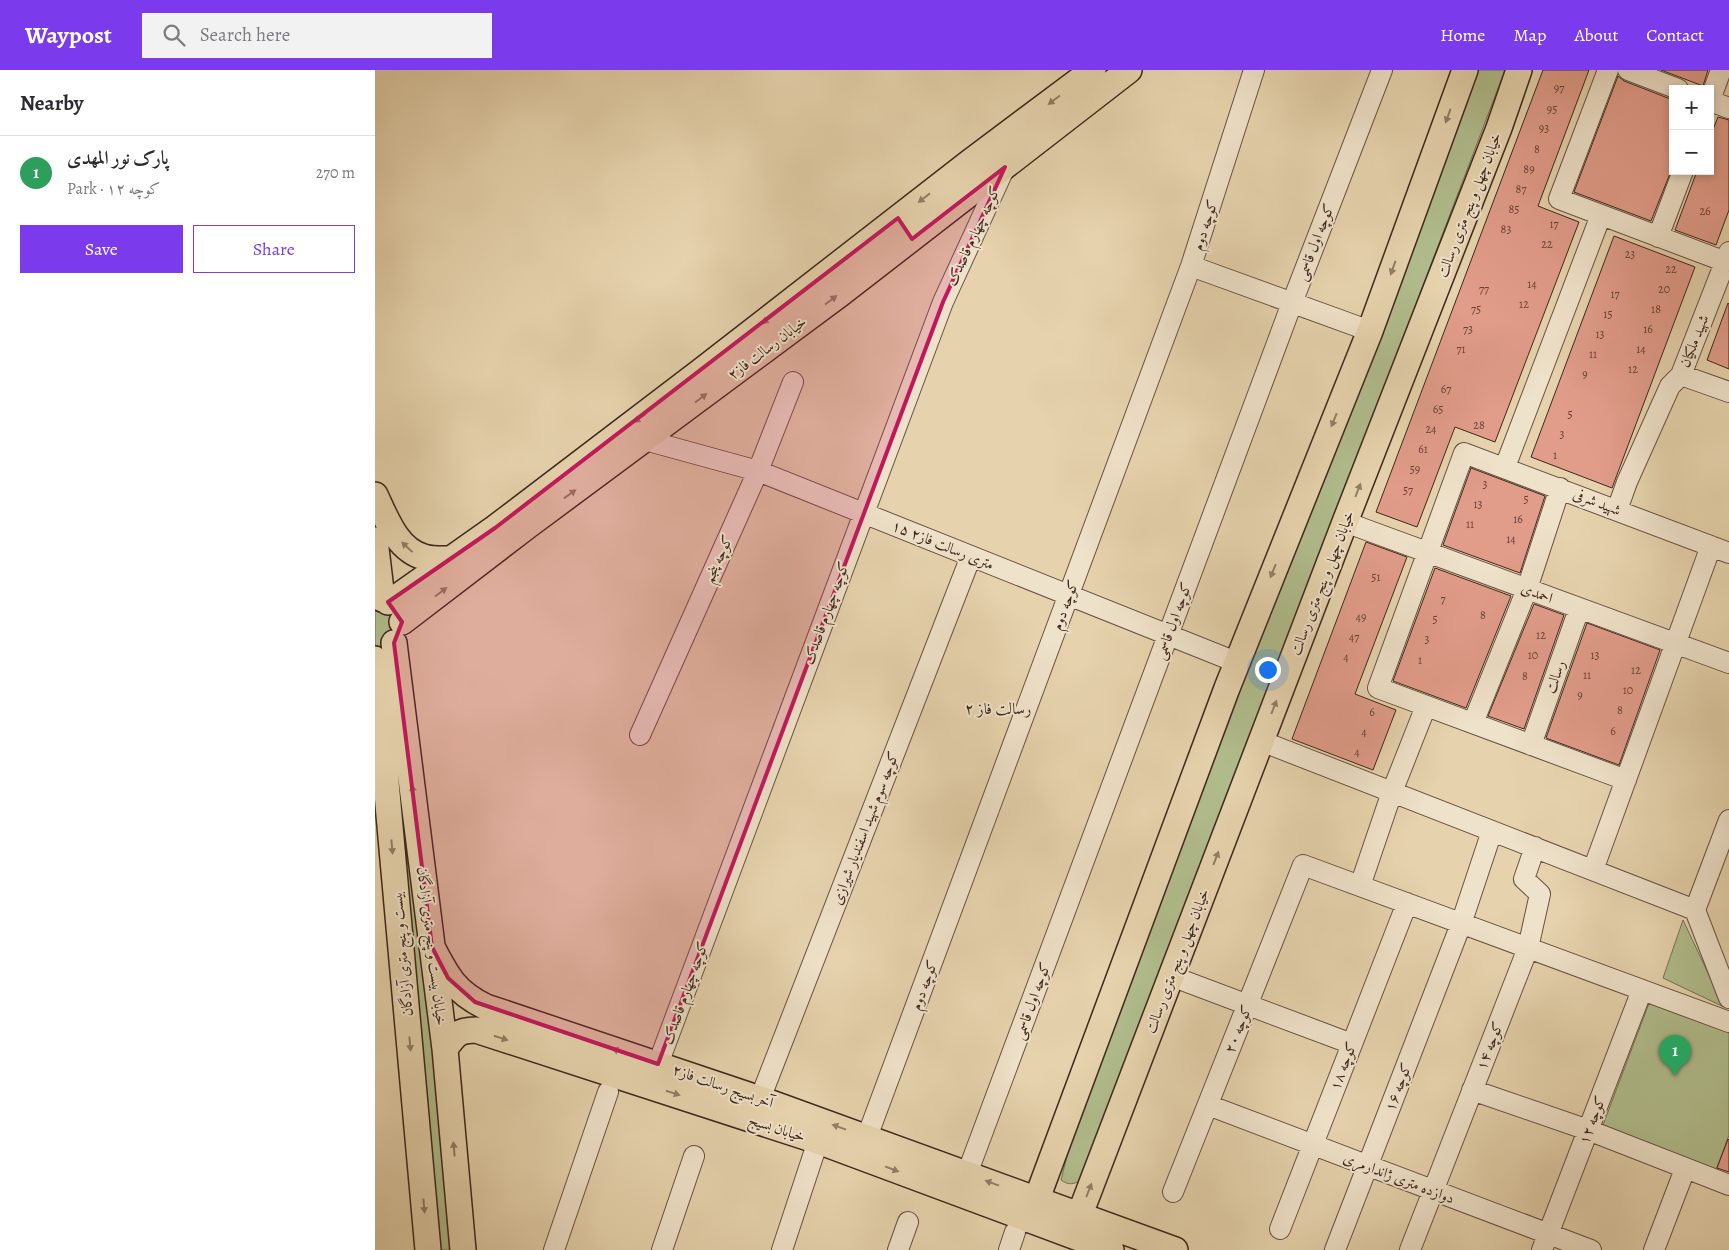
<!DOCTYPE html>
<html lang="en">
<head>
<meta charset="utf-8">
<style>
	body { margin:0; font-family:Alegreya,Amiri,serif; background:#f2f2f3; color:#2b2b33 }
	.controls { position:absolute; right:15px; top:15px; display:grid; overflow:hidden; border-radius:0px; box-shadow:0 2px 8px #0003 }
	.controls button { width:45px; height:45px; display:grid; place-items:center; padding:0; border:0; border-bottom:1px solid #e1e1e2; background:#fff; color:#2b2b33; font:25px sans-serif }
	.you { position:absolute; left:892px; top:599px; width:18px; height:18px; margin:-12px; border:4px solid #fff; border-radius:50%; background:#1a73e8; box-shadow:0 0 0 8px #1a73e833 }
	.badge { display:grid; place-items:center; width:32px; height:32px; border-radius:50%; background:#7c3aed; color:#fff; font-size:16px; font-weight:700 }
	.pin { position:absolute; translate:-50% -41px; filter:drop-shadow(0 1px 2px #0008) }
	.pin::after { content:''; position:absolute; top:26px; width:18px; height:15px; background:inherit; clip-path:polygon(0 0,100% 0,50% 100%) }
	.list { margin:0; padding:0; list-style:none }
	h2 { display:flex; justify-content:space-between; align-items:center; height:65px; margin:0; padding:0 20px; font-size:21px }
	h2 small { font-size:16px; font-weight:400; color:#7c7c81 }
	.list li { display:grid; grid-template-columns:32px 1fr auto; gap:15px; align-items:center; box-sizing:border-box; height:75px; padding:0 20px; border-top:1px solid #e1e1e2 }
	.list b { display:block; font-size:19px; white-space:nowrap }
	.list p { margin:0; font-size:16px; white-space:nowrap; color:#7c7c81 }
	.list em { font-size:16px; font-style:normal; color:#7c7c81 }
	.actions { display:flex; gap:10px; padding:15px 20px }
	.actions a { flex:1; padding:11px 0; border:1px solid #7c3aed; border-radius:0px; text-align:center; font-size:18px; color:#7c3aed }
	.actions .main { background:#7c3aed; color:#fff }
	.icon { flex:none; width:28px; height:28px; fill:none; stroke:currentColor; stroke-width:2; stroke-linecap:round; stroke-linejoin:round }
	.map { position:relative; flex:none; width:1354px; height:1180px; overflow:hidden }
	header { display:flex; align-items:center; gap:30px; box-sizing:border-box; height:70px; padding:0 25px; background:#7c3aed; color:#fff }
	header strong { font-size:24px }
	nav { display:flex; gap:28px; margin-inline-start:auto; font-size:18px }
	.search { width:350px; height:45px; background:#f2f2f3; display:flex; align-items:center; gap:12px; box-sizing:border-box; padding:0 18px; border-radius:0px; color:#7c7c81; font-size:19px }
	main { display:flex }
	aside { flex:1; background:#fff }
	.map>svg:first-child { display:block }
	.green { fill:#b1bd8d; stroke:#787256 }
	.building { fill:#e19c8a; stroke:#3e271e }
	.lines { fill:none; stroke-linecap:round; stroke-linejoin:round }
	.minor-casing { stroke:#685242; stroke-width:22 }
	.major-casing { stroke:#3e271e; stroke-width:28 }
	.minor { stroke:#efe2ca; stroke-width:20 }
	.major { stroke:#e6d3ad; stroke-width:25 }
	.oneway { fill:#927d66 }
	.marked { fill:#c2185b; fill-opacity:0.2; stroke:#c2185b; stroke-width:4; stroke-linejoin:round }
	.labels { text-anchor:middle; stroke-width:4; stroke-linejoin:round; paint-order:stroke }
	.number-label { font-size:12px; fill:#674439 }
	.street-label { font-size:15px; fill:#3e271e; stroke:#efe2ca }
	.neighbourhood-label { font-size:16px; fill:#3e271e; stroke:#efe2ca }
</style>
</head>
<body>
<header>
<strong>Waypost</strong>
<div class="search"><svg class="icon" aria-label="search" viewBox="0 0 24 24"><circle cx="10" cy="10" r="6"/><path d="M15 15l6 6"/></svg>Search here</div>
<nav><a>Home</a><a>Map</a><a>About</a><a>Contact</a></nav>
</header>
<main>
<aside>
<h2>Nearby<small></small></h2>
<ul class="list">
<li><span class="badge" style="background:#2e9e5b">1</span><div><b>پارک نور المهدی</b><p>Park · ۱۲ کوچه</p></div><em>270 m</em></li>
</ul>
<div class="actions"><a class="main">Save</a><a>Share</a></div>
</aside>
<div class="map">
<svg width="1354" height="1180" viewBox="0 0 1354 1180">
	<rect width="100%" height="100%" fill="#e6d3ad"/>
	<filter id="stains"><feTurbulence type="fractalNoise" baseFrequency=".004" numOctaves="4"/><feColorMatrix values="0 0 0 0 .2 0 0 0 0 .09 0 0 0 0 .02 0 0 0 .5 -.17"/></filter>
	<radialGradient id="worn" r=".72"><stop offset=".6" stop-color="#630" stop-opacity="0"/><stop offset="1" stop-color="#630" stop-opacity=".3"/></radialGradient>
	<path class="green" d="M1101 0H1130L796 877 706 1110C698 1115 693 1115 686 1110L700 1054 912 483Z
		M0 531 20 541 24 555C17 567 16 576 0 577Z
		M16 627 32 742 80 1180H61Z
		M1308 850 1349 937 1288 908Z
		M1276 928 1354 957V1065L1341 1100 1228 1055Z"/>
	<path class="building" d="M1168 0H1214L1163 136 1204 152 1120 372 1080 357 1042 457 1001 442Z
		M1286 0H1333L1328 16Z
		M1243 6 1249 11 1298 30V96L1276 151 1199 122Z
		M1343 47 1354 50V140L1341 175 1300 160 1322 101H1335V67Z
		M1239 166 1320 197 1237 418 1156 387Z
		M1353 233 1354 234V299L1332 290Z
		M1096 398 1170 426 1145 503 1068 475Z
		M991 472 1032 487 980 624 1021 640 998 700 917 669Z
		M1060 498 1136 526 1091 638 1018 611Z
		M1159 534 1189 545 1149 659 1113 646Z
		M1212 553 1285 580 1244 695 1171 668Z
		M1353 1069 1354 1070V1102L1342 1098Z"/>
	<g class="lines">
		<defs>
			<path id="minor" d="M1233 0 1184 129 1351 192
				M1253 0 1303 19
				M1335 30 1346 0
				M1335 31 1354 38
				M1283 167 1308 101
				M816 196 995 261
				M1306 305 1354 322
				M270 370 383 401 861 592
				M1130 397 1226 145
				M1242 440 1252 412 1295 316 1306 305 1354 182
				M970 452 1354 593
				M1098 653 1152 519 1185 418
				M265 665 383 401 418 312
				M886 671 1320 840
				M1156 675 1204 539
				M1251 710 1003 618 1089 383 1354 483
				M1218 800 1336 476
				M985 816 1017 722 1051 636
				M1320 840 1354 750
				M1320 840 1354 928
				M796 906 977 974
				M283 994 568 232 630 97
				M1097 1020 1213 1060 1354 1115
				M385 1029 596 486
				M833 1035 1216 1180
				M492 1067 816 196 879 0
				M592 1104 917 233 1007 0
				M798 1122 928 795 1354 952
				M905 1159 1032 833
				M179 1180 233 1022
				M287 1180 319 1086
				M407 1180 443 1071
				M523 1180 533 1152
				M634 1180 640 1162
				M960 1180 1086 854 1117 761
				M1035 1180 1153 878 1165 824 1149 809 1160 777
				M1167 1180 1267 920
				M1279 1180 1310 1099"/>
			<path id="major" d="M0 425C11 448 22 480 49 487 58 490 68 489 77 489
				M0 470 7 529
				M13 532 25 525 120 458 325 302 595 92 718 0
				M27 552 151 457 465 224 754 0
				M19 573 70 979 88 1180
				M0 589 53 1180
				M57 877C72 906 80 922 111 937L385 1029 800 1180
				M70 979C80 965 83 960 101 960L443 1071 736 1180
				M654 1150 852 618 995 261 1090 0
				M697 1165 970 452 1124 58 1144 0"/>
		</defs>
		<use href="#minor" class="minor-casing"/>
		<use href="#major" class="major-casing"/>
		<use href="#minor" class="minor"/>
		<use href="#major" class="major"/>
	</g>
	<defs><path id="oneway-solid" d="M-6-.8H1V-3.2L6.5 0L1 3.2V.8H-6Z" transform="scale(1.25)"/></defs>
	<g class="oneway">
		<use href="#oneway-solid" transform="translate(679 30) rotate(143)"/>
		<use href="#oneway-solid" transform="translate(1073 46) rotate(110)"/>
		<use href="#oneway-solid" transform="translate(549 128) rotate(142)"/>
		<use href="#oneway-solid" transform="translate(1018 198) rotate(110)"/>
		<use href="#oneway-solid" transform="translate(456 230) rotate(-37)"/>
		<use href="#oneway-solid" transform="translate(393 249) rotate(142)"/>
		<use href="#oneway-solid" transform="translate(326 328) rotate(-37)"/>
		<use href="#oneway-solid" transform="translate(265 348) rotate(144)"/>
		<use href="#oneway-solid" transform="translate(959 350) rotate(112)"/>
		<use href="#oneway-solid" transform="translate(983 420) rotate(-69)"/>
		<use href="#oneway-solid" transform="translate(195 424) rotate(-36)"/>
		<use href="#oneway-solid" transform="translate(32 477) rotate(-137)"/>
		<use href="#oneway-solid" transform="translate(898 501) rotate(112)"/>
		<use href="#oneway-solid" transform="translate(66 522) rotate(-37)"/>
		<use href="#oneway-solid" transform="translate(899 637) rotate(-69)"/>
		<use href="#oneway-solid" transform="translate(38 722) rotate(-97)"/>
		<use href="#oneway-solid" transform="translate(17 777) rotate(85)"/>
		<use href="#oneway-solid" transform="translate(841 788) rotate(-69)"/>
		<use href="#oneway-solid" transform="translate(126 968) rotate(18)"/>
		<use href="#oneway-solid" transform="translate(35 974) rotate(85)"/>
		<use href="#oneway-solid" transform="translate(244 981) rotate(-162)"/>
		<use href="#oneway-solid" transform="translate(298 1023) rotate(18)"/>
		<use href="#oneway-solid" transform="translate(464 1057) rotate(-160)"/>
		<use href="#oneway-solid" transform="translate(79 1079) rotate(-95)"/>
		<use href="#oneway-solid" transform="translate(517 1099) rotate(21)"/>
		<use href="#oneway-solid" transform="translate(617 1113) rotate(-160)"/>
		<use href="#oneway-solid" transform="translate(714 1120) rotate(-69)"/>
		<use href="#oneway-solid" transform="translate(49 1136) rotate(85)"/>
	</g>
	<path class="marked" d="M630 97 568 232 283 994 100 932 73 908 57 877 19 573 27 552 13 532 120 458 523 148 537 169Z"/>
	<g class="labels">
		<g class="number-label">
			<text x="1184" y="22">97</text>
			<text x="1177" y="43">95</text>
			<text x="1169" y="62">93</text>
			<text x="1162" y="83">8</text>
			<text x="1154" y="103">89</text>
			<text x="1146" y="123">87</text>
			<text x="1139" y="143">85</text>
			<text x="1330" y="145">26</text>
			<text x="1179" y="158">17</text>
			<text x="1131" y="163">83</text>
			<text x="1172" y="178">22</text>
			<text x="1255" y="188">23</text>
			<text x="1296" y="203">22</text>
			<text x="1157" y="218">14</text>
			<text x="1109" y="223">77</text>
			<text x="1289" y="223">20</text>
			<text x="1240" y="228">17</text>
			<text x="1149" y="238">12</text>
			<text x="1101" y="243">75</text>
			<text x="1281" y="243">18</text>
			<text x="1233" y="248">15</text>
			<text x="1093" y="263">73</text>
			<text x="1273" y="263">16</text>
			<text x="1225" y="268">13</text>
			<text x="1086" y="283">71</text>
			<text x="1266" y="283">14</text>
			<text x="1218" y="288">11</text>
			<text x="1258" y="303">12</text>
			<text x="1210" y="308">9</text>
			<text x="1071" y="323">67</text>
			<text x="1063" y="343">65</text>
			<text x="1195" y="348">5</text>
			<text x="1104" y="359">28</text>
			<text x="1056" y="363">24</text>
			<text x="1187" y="368">3</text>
			<text x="1048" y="383">61</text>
			<text x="1180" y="389">1</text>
			<text x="1040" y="403">59</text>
			<text x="1110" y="418">3</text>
			<text x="1033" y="424">57</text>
			<text x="1151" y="433">5</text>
			<text x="1103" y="438">13</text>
			<text x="1143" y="453">16</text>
			<text x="1095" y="458">11</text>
			<text x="1136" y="473">14</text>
			<text x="1001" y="511">51</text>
			<text x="1068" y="533">7</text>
			<text x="1108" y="549">8</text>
			<text x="986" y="551">49</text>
			<text x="1060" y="553">5</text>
			<text x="1166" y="569">12</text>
			<text x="979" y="571">47</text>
			<text x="1052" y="573">3</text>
			<text x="1158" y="589">10</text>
			<text x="1220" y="589">13</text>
			<text x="971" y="591">4</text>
			<text x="1045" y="594">1</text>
			<text x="1261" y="604">12</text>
			<text x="1212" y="609">11</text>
			<text x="1150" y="610">8</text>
			<text x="1253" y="624">10</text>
			<text x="1205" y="629">9</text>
			<text x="1245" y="644">8</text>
			<text x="997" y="646">6</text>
			<text x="1238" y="665">6</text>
			<text x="989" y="666">4</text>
			<text x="982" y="686">4</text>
		</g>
		<g class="street-label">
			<text transform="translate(1094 135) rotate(-69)" y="5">خیابان چهل و پنج متری رسالت</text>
			<text transform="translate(830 155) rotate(-72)" y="5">کوچه دوم</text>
			<text transform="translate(598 166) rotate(-65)" y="5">کوچه چهارم قاصدک</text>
			<text transform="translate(940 172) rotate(-69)" y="5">کوچه اول قاسمی</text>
			<text transform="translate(1319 271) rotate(-68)" y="5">شهید ملکیان</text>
			<text transform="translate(392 278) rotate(-37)" y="5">خیابان رسالت فاز۲</text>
			<text transform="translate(1222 432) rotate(21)" y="5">شهید شرفی</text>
			<text transform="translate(568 475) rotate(22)" y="5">۱۵ متری رسالت فاز۲</text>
			<text transform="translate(343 489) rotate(-66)" y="5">کوچه پنجم</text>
			<text transform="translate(947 513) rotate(-69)" y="5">خیابان چهل و پنج متری رسالت</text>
			<text transform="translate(1162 523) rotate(20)" y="5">احمدی</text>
			<text transform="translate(690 535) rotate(-70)" y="5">کوچه دوم</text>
			<text transform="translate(451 543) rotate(-70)" y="5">کوچه چهارم قاصدک</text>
			<text transform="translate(798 551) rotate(-70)" y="5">کوچه اول قاسمی</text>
			<text transform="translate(1180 607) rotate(-71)" y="5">رسالت</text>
			<text transform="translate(490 758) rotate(-69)" y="5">کوچه سوم شهید اسفندیار شیرازی</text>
			<text transform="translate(57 876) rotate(83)" y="5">خیابان بیست و پنج متری آزادگان</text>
			<text transform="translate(27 884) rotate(-95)" y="5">بیست و پنج متری آزادگان</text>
			<text transform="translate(802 891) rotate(-69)" y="5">خیابان چهل و پنج متری رسالت</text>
			<text transform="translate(549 915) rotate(-70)" y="5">کوچه دوم</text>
			<text transform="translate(310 923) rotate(-70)" y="5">کوچه چهارم قاصدک</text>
			<text transform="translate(657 931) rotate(-70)" y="5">کوچه اول قاسمی</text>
			<text transform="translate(863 959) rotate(-68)" y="5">۲۰ کوچه</text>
			<text transform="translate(1114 977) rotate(-69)" y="5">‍‍ ۱۴ کوچه</text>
			<text transform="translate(968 996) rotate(-69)" y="5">۱۸ کوچه</text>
			<text transform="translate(348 1016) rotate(19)" y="5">آخر بسیج رسالت فاز۲</text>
			<text transform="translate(1023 1017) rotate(-69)" y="5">۱۶ کوچه</text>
			<text transform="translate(1217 1050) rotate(-69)" y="5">۱۲ کوچه</text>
			<text transform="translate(402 1058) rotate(18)" y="5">خیابان بسیج</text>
			<text transform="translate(1024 1108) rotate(21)" y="5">دوازده متری ژاندارمری</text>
		</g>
		<g class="neighbourhood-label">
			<text x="623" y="644">رسالت فاز ۲</text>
		</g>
	</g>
	<rect width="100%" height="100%" filter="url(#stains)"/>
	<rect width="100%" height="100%" fill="url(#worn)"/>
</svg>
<div class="controls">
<button>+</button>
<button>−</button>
</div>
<div class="you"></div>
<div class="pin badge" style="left:1300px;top:1006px;background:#2e9e5b">1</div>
</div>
</main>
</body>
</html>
